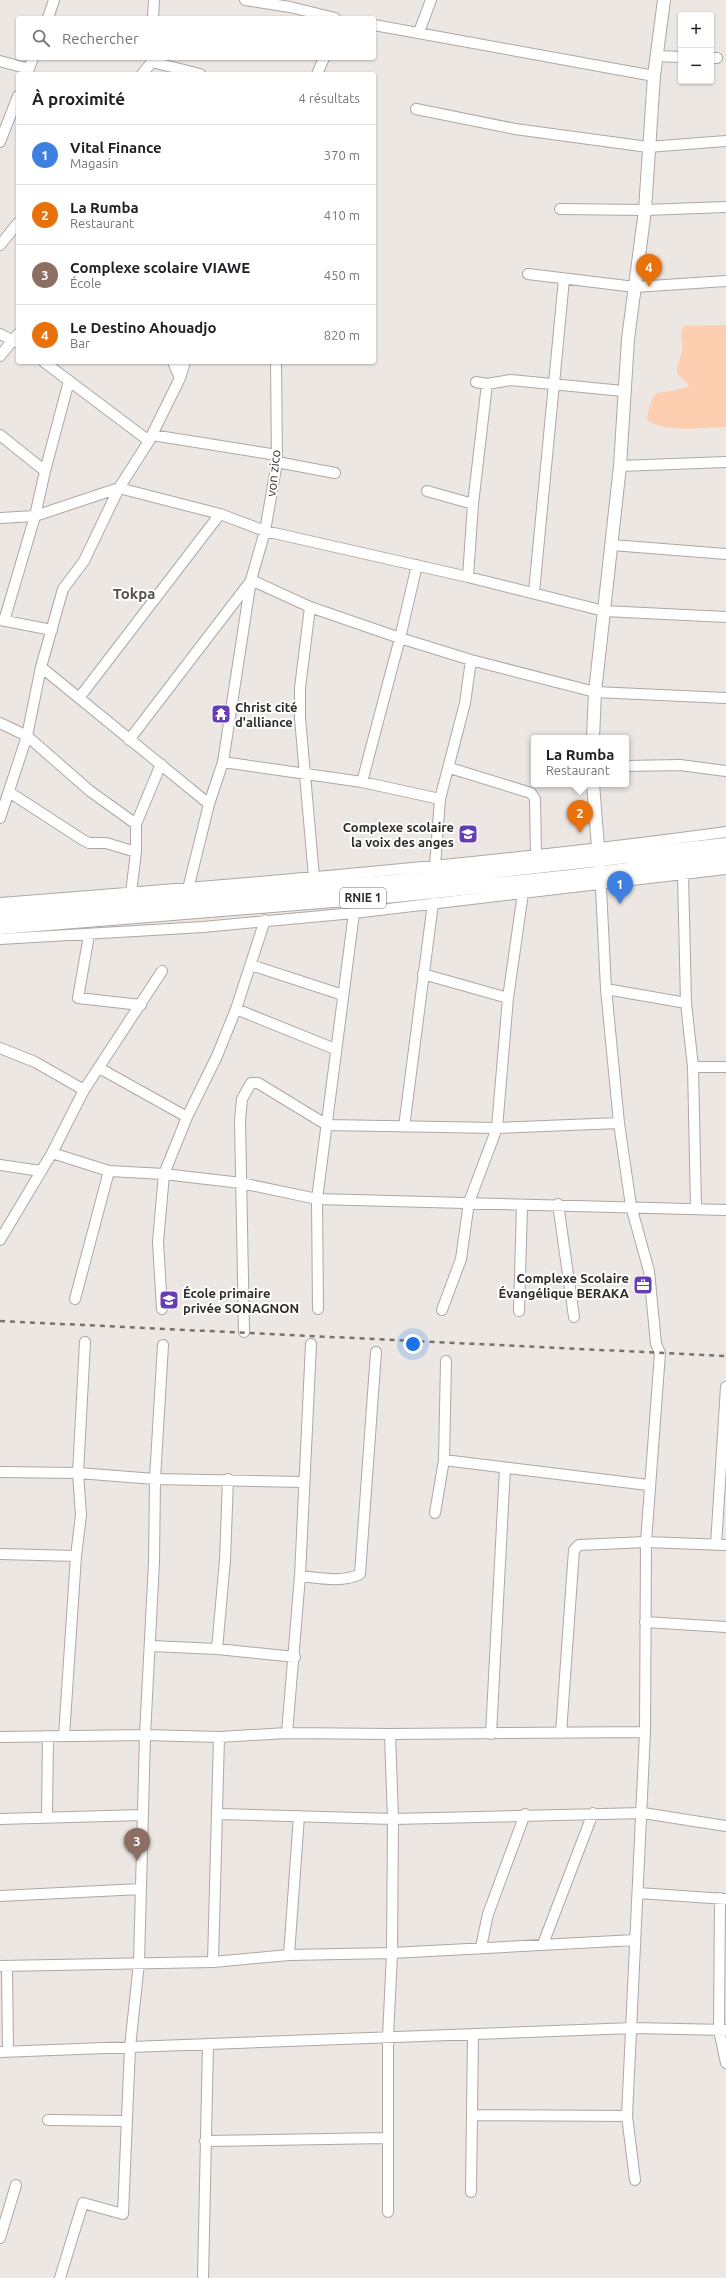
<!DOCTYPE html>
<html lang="fr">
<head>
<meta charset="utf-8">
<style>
	body { margin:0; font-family:Ubuntu,sans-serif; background:#f2f2f2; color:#202124 }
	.controls { position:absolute; right:12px; top:12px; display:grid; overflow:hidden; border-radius:4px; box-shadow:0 1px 3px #0004 }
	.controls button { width:36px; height:36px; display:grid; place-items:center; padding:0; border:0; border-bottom:1px solid #e0e0e0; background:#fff; color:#202124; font:20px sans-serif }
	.you { position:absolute; left:413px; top:1344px; width:14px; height:14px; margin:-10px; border:3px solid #fff; border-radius:50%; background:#1a73e8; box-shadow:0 0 0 6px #1a73e833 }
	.badge { display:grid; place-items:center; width:26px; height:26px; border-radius:50%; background:#111827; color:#fff; font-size:13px; font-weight:700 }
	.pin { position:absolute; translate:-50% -33px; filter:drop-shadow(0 1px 2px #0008) }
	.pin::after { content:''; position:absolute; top:21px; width:14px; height:12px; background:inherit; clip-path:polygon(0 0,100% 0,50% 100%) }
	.popup { position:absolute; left:531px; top:735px; width:98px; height:52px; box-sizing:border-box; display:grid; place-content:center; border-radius:4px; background:#fff; filter:drop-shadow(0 1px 3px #0005); font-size:13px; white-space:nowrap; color:#757577 }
	.popup b { font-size:15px; color:#202124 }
	.popup::after { content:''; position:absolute; left:50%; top:100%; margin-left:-8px; border:8px solid transparent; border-top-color:#fff }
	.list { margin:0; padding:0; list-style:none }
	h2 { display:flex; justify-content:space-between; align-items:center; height:52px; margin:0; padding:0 16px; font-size:17px }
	h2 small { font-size:13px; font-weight:400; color:#757577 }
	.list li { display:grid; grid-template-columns:26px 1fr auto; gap:12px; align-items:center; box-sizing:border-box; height:60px; padding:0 16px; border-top:1px solid #e0e0e0 }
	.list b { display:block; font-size:15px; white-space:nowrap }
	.list p { margin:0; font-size:13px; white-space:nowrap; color:#757577 }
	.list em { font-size:13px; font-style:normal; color:#757577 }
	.icon { flex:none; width:22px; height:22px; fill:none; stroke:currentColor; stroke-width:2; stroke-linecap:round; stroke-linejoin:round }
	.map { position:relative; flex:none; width:726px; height:2278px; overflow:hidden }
	.search { position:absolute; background:#fff; box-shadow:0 1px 3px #0004; left:16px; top:16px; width:360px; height:44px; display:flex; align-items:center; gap:10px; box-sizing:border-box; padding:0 14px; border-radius:4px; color:#757577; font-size:15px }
	.panel { position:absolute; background:#fff; box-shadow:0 1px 3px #0004; left:16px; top:72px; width:360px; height:292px; border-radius:4px }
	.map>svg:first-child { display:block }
	.green { fill:#feceb0 }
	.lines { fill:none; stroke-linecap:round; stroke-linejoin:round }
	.minor-casing { stroke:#ada8a5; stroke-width:12 }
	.major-casing { stroke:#ada8a5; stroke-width:14 }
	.highway-casing { stroke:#ada8a5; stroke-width:16 }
	.minor { stroke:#fff; stroke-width:10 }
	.major { stroke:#fff; stroke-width:12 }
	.highway { stroke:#fff; stroke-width:14 }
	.rail { stroke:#757270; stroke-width:2.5; stroke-dasharray:5 5; stroke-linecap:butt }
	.labels { text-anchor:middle; stroke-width:4; stroke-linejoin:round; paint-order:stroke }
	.shield { fill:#fff; stroke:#6d6c6b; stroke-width:1 }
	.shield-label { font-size:12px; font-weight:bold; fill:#2f2d2c }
	.street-label { font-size:13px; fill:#2f2d2c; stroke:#fff }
	.poi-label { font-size:13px; font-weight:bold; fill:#2f2d2c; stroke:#fff; text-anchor:start }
	.quarter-label { font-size:15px; font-weight:bold; fill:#54504e; stroke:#fff }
</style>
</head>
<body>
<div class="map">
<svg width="726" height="2278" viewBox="0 0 726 2278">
	<rect width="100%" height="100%" fill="#ece7e3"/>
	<path class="green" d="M726 325V427C702 427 667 434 647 420L649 407 656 393 672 391 690 386 677 374C677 361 680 361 682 352 684 343 679 335 683 326Z"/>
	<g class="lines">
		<defs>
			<path id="minor" d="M245 0 290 7 335 18
				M48 18 54 0
				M153 18 154 0
				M374 25 654 76
				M419 32 431 0
				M656 56 681 57
				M711 58H717
				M0 61 29 69
				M152 62 200 74
				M27 74 33 58
				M142 74 152 62V58
				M317 74 324 58
				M416 109 515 129 648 147 726 141
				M0 142 18 96
				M560 209 645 210 726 207
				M0 245 18 223
				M528 274 635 287 726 281
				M0 334 18 343
				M0 356 18 334
				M44 362 149 441
				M173 362 180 378
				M476 382 487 384 511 380 623 391
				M0 435 45 471
				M152 435 277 455
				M277 462 335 473
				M620 466 726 462
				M427 491 473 504
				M0 518 35 516 119 488 220 514 265 531 468 577 604 611 726 617
				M612 545 726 554
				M468 577 473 504 487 384
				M251 580 310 607 400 638 471 660 595 692 726 698
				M534 592 564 279
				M310 607 300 688V718L314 877
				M0 620 52 630
				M4 621 35 516 45 471 69 381
				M41 667 209 804
				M79 698 220 514
				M0 723 27 736 90 791 136 824
				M129 740 250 582
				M223 762 362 782 440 799
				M626 766 680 765 726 771
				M450 768 531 793 535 799 536 854
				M362 782 400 638 417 565
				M9 792 83 840 89 843H106L136 852
				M0 818 27 736 41 667 63 589 84 561 119 488 149 441 180 378 185 362
				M435 866 440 799 465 703 471 660
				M600 868 606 989 619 1123 631 1206 649 1271 656 1344 660 1353 646 1542 645 1732 627 2116 635 2180
				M683 874 686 1003 693 1067 696 1208
				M188 889 209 804 223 762 251 580 265 531 277 462 276 362
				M131 893 136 852V824L161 764
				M0 903C242 884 485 865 726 832
				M89 935 78 998 141 1005
				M0 939 203 927 354 913 726 869
				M251 965 343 995
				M423 974 508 998
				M606 989 686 1003
				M236 1009 335 1049
				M0 1048 35 1062 84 1090
				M693 1067H726
				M99 1068 187 1117
				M404 1127 433 903
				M52 1153 109 1171 164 1174 241 1183 317 1199 726 1210
				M0 1165 41 1171
				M558 1204 574 1317
				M0 1240 52 1153 84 1090 162 971
				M75 1299 109 1171
				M162 1309 158 1242 164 1174 187 1117 217 1056 236 1009 265 920
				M318 1309 317 1199 354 913
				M442 1310 461 1259 469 1202 497 1128 508 998 523 893
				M519 1311 522 1205
				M244 1332 240 1120 242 1099 251 1083H258L327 1125 497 1128 619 1123
				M444 1460 648 1485
				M0 1472 78 1473 155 1479 303 1482
				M435 1513 444 1460 446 1361
				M716 1545 726 1387
				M0 1554 76 1556
				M300 1576C319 1578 343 1583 360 1574L376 1352
				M645 1622 726 1627
				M151 1646 217 1649 295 1657
				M217 1649 225 1560 228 1479
				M287 1733 300 1576 311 1344
				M561 1733 574 1550 579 1545 646 1542 726 1545
				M491 1734 505 1468
				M64 1736 76 1556 81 1515 78 1473 85 1342
				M0 1737 145 1735 219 1737 287 1733 390 1734 645 1732
				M218 1814 393 1819 643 1813 726 1826
				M47 1817 48 1736
				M0 1819 142 1815
				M638 1893 726 1899
				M0 1896 141 1889
				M720 1898 719 2030 726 2063
				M543 1944 593 1813
				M481 1947 488 1914 525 1814
				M289 1955 299 1816
				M213 1962 219 1737
				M0 1966 213 1962 289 1955 392 1953 635 1940
				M7 1966 8 2052
				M0 2052 633 2028 726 2030
				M473 2115 627 2116
				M48 2120 126 2121
				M205 2141 387 2138
				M471 2192 473 2034
				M388 2212V2037L392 1953 393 1819 390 1734
				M0 2238 16 2185
				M60 2278 83 2203 123 2214 130 2047 139 1963 145 1735 154 1562 155 1479 163 1345
				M203 2278 208 2044"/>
			<path id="major" d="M593 738 595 692 620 466 628 339 645 210 654 76 664 0
				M593 784 599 860"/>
			<path id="highway" d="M0 914 394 882 726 845
				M0 927 395 895 571 877 726 858"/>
		</defs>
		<use href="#minor" class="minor-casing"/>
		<use href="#major" class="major-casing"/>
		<use href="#highway" class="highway-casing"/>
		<use href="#minor" class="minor"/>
		<use href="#major" class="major"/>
		<use href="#highway" class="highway"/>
		<path class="rail" d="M0 1321 726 1356"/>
	</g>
	<defs>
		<symbol id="temple-square" viewBox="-11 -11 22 22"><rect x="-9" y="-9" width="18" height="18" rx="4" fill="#653db5" stroke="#fff"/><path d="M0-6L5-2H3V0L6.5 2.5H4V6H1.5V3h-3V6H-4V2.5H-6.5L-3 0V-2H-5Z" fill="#fff"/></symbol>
		<symbol id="school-square" viewBox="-11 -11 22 22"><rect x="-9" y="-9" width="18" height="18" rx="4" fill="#653db5" stroke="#fff"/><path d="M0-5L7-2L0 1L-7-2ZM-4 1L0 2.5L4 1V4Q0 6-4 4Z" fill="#fff"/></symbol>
		<symbol id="office-square" viewBox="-11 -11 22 22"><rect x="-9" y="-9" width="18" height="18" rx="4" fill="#653db5" stroke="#fff"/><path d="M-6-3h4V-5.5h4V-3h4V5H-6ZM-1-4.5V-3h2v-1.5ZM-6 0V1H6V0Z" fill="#fff"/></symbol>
	</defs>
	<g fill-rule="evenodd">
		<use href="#temple-square" x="210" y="703" width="22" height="22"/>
		<use href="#school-square" x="457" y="823" width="22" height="22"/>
		<use href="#office-square" x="632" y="1274" width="22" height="22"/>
		<use href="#school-square" x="158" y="1289" width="22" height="22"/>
	</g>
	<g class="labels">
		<rect class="shield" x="340" y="888" width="46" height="20" rx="3"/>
		<g class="shield-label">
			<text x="363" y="902">RNIE 1</text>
		</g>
		<g class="street-label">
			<text transform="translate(273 473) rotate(-84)" y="5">von zico</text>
		</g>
		<g class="poi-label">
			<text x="235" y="712">Christ cité<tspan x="235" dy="15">d'alliance</tspan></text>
			<text x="454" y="832" text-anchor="end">Complexe scolaire<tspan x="454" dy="15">la voix des anges</tspan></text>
			<text x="629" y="1283" text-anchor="end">Complexe Scolaire<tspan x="629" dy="15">Évangélique BERAKA</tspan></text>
			<text x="183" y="1298">École primaire<tspan x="183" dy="15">privée SONAGNON</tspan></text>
		</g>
		<g class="quarter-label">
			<text x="134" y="599">Tokpa</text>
		</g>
	</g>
</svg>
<div class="controls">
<button>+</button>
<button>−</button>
</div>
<div class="you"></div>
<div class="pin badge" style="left:620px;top:904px;background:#3f7fe0">1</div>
<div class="pin badge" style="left:580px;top:833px;background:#e8710a">2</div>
<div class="popup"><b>La Rumba</b>Restaurant</div>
<div class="pin badge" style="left:137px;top:1861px;background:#8d6e63">3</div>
<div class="pin badge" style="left:649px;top:287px;background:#e8710a">4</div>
<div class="search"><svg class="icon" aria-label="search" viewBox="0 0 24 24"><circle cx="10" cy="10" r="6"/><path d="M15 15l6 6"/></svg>Rechercher</div>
<section class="panel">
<h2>À proximité<small>4 résultats</small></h2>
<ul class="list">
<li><span class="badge" style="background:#3f7fe0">1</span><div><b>Vital Finance</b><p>Magasin</p></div><em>370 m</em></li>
<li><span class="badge" style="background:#e8710a">2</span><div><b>La Rumba</b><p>Restaurant</p></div><em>410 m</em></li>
<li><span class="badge" style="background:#8d6e63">3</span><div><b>Complexe scolaire VIAWE</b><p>École</p></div><em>450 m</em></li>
<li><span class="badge" style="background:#e8710a">4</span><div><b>Le Destino Ahouadjo</b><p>Bar</p></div><em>820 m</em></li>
</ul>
</section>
</div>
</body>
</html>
